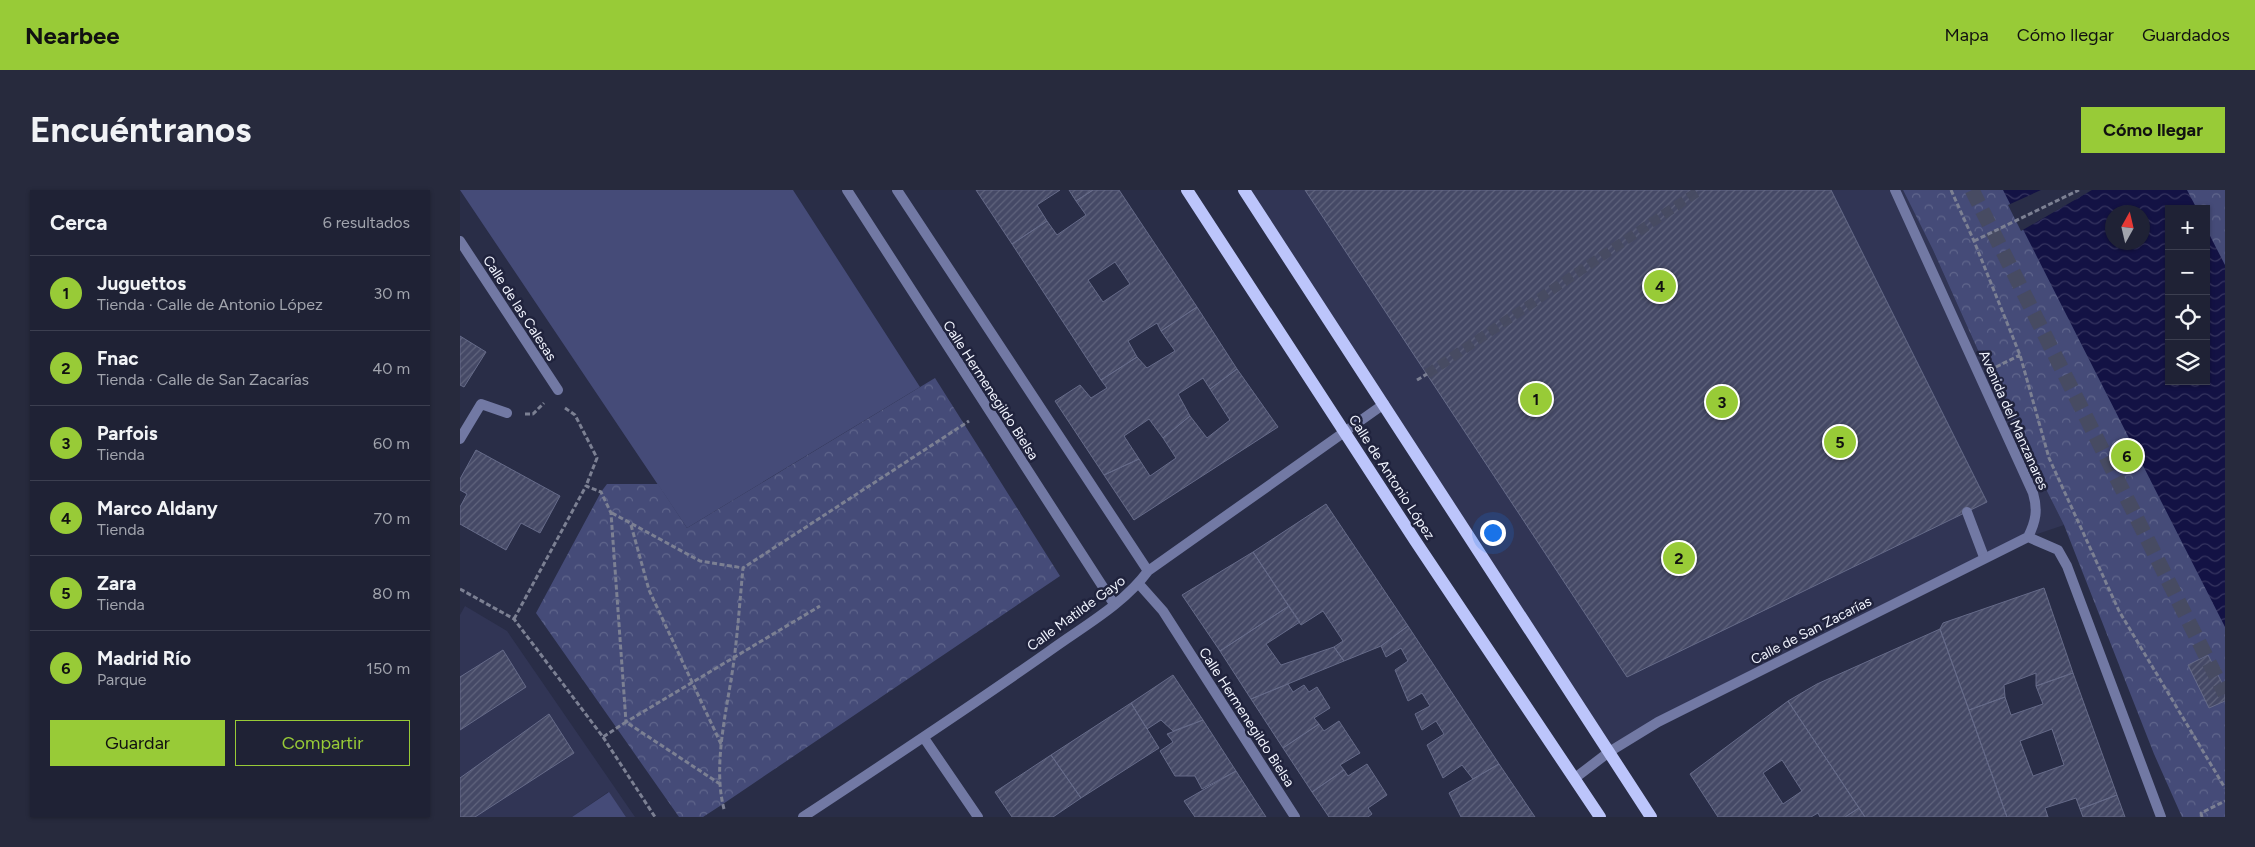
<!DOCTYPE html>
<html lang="es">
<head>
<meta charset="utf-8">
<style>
	body { margin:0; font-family:Figtree,sans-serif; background:#272a3d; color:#f1f3f6 }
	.controls { position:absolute; right:15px; top:15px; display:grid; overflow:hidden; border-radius:0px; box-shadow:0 1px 4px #0004 }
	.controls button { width:45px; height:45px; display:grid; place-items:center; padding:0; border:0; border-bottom:1px solid #3c3f50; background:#1f2235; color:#f1f3f6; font:25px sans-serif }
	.compass { position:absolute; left:1645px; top:15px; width:45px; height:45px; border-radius:50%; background:#1f2235; box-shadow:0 1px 4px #0004; rotate:8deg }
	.you { position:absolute; left:1032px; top:342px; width:18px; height:18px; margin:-12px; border:4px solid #fff; border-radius:50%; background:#1a73e8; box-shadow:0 0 0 8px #1a73e833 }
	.badge { display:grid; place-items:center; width:32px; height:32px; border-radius:50%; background:#98cb37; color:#111; font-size:16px; font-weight:700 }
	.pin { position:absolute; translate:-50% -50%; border:2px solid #fff; box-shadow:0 1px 5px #0006 }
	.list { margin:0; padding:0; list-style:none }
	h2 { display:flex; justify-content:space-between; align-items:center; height:65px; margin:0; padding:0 20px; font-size:21px }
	h2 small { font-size:16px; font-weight:400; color:#a1a4ad }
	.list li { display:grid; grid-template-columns:32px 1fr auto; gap:15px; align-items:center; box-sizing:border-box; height:75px; padding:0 20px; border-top:1px solid #3c3f50 }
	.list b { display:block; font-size:19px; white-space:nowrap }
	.list p { margin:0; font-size:16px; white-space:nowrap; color:#a1a4ad }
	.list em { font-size:16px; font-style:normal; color:#a1a4ad }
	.actions { display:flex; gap:10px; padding:15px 20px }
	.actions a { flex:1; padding:11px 0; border:1px solid #98cb37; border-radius:0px; text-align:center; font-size:18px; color:#98cb37 }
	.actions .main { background:#98cb37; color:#111 }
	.icon { flex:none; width:28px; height:28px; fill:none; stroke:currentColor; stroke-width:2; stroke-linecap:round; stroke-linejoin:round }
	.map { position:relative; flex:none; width:1765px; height:627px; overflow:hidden; border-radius:0px }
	header { display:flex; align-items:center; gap:30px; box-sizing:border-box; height:70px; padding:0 25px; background:#98cb37; color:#111 }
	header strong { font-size:24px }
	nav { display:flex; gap:28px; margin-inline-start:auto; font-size:18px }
	.intro { display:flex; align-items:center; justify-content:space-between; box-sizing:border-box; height:120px; padding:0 30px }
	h1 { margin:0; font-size:35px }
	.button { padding:12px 22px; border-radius:0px; background:#98cb37; color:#111; font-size:18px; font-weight:700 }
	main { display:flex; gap:30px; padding:0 30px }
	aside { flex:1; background:#1f2235; border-radius:0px; box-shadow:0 1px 4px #0004 }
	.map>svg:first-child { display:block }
	.built { fill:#313555 }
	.grass { fill:#454b78 }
	.park { fill:url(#park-crowns); fill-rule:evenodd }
	.water { fill:url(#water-waves); fill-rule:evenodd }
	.pier { fill:#292d47 }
	.building { fill:url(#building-hatch); stroke:#666b89; fill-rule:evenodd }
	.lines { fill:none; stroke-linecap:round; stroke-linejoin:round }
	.pedestrian-tunnel { stroke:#474b62; stroke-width:10; stroke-dasharray:10 5; stroke-linecap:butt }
	.motorway-tunnel { stroke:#474b62; stroke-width:15; stroke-dasharray:15 8; stroke-linecap:butt }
	.path { stroke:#7c8093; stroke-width:3; stroke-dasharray:5 2.5; stroke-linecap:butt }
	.service { stroke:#7279a4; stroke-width:10 }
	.pedestrian { stroke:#7279a4; stroke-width:10 }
	.minor { stroke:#7279a4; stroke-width:10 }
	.primary { stroke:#bcc5fb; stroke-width:12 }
	.labels { text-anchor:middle; stroke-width:5; stroke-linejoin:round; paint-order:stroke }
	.street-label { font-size:14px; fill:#f1f4fe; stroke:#20233d }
</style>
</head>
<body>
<header>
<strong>Nearbee</strong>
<nav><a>Mapa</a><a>Cómo llegar</a><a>Guardados</a></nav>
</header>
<div class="intro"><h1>Encuéntranos</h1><a class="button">Cómo llegar</a></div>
<main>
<aside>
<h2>Cerca<small>6 resultados</small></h2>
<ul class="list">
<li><span class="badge">1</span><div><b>Juguettos</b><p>Tienda · Calle de Antonio López</p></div><em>30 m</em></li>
<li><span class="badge">2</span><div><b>Fnac</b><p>Tienda · Calle de San Zacarías</p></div><em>40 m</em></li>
<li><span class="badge">3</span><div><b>Parfois</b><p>Tienda</p></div><em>60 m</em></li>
<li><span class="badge">4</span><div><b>Marco Aldany</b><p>Tienda</p></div><em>70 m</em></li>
<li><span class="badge">5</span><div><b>Zara</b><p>Tienda</p></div><em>80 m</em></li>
<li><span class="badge">6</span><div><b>Madrid Río</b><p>Parque</p></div><em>150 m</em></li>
</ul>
<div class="actions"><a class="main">Guardar</a><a>Compartir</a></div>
</aside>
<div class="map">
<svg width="1765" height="627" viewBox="0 0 1765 627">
	<defs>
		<pattern id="park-crowns" width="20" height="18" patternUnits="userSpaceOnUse" patternTransform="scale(1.25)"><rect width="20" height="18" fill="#454b78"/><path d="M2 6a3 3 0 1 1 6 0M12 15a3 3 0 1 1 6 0" fill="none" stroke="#60668c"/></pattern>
		<pattern id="water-waves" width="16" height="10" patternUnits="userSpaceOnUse" patternTransform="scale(1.25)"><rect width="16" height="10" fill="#131244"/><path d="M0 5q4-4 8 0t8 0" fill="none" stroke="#363560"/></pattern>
		<pattern id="building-hatch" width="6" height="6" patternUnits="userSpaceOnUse" patternTransform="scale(1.25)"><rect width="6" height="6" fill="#454966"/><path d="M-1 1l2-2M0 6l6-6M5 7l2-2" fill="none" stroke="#60647d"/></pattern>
	</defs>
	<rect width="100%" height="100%" fill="#292d47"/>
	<path class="built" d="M784 0H1443L1473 60 1534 196 1604 335 1568 347 1149 562Z
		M5 416 47 441 175 627H166L148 602 112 627H0V425Z"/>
	<path class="grass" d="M0 0H333L460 197 227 338Z
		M149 602 166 627H112Z"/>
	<path class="park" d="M1443 0H1765V627H1722L1694 564 1604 335 1534 196 1473 60ZM1709 19H1746V191H1709ZM1652 22H1682V52H1652Z
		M475 188 600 386 263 614 243 627H219L76 423 141 302 147 294H198L227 338Z"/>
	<path class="water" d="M1543 0H1727L1737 19H1709V191H1746V38L1765 75V437ZM1652 22H1682V52H1652Z"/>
	<path class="pier" d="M1581 0H1632L1561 41 1548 15Z"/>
	<path class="building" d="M516 0H600L577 15 587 31 552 54Z
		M609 0H633L616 11Z
		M633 0H659L737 117 701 141 697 133 668 151 677 167 641 190 552 54 587 31 597 45 626 25 616 11ZM655 72 670 94 643 112 628 90Z
		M845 0H1371L1527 312 1167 487Z
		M737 117 777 179 750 199 743 188 718 204 730 226 703 248 689 229 664 246 679 269 644 285 595 211 620 195 631 208 647 198 641 190 677 167 687 178 715 161 701 141Z
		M0 146 26 162 4 197 0 195Z
		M777 179 818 237 674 330 644 285 679 269 690 286 716 268 703 248 730 226 747 248 770 230 750 199Z
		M16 260 100 306 80 343 61 333 46 360 0 334V317L7 304 0 300V289Z
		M866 314 948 436 921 456 884 471 874 457 883 451 863 421 841 435 793 362Z
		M793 362 829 416 760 461 722 405Z
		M1584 398 1613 483 1576 496V483L1544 495 1545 507 1509 520 1480 439 1483 433Z
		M829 416 840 432 806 454 821 475 874 457 884 471 791 509 760 461Z
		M948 436 1039 574 1013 589 1002 575 983 588 967 555 984 544 976 531 962 540 955 524 970 516 962 503 948 511 935 480 948 471 941 458 926 467 921 456Z
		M1480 439 1547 627H1405L1328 511 1357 494Z
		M43 460 66 497 0 540V487Z
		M1748 465 1765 499V511L1749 518 1728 475Z
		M1613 483 1657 605 1620 619 1616 608 1585 618 1588 627H1547L1509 520 1545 507 1551 525 1583 514 1576 496ZM1592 539 1604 575 1573 586 1560 551Z
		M713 485 743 530 713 541 701 530 687 539 671 513Z
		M828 494 833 502 844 495 849 502 857 497 870 518 854 528 859 534 823 558 791 509Z
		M1328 511 1399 618 1385 627H1360L1358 623 1351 627H1258L1230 584ZM1322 570 1342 601 1323 614 1303 583Z
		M671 513 699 558 621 608 591 565Z
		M89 524 114 563 15 627H0V588Z
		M743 530 776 581 742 599 735 586H715L700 561 713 552 707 544Z
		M879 531 900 563 880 575 884 580 852 602 823 558 859 534 864 541Z
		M591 565 621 608 593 627H552L535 602Z
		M907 574 927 605 908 618 912 624 908 627H869L852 602 884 580 888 586Z
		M1039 574 1075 627H1001L989 603Z
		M776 581 806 627H735L724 611Z
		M1657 605 1665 627H1623L1620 619Z
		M1399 618 1405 627H1385Z"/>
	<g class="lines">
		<path class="pedestrian-tunnel" d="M967 184 1240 0"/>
		<path class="motorway-tunnel" d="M1512 0 1765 504"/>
		<path class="path" d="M1491 0 1514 51 1560 165 1589 268 1659 421 1765 598
			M1514 51 1619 0
			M1536 177 1560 165
			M957 190 967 184
			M105 218 115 225 137 268 126 296
			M65 224H73L84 213
			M152 323 240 371 283 378
			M171 335 189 400 261 554
			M0 399 54 429 143 547 166 532 260 594
			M54 429 126 296 141 302 151 323 166 532 360 416
			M143 547 195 627
			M264 619C252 574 268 516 274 470 278 439 280 409 283 378L509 231
			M1742 627 1741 623 1765 611"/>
		<path class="service" d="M1507 322 1524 367"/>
		<path class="pedestrian" d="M0 249 21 214 47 223"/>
		<path class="minor" d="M387 0 654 414
			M437 0 688 381
			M1435 0 1573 303C1578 320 1576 331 1568 347
			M0 51 98 200
			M1568 347 1598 360 1607 376 1701 627
			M679 394 703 421 835 627
			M464 548 518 627
			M1115 588 1149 562 1198 532 1568 347
			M343 627C425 573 507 519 588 462 622 437 663 415 688 381L924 214"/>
		<path class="primary" d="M727 0 956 352 1140 627
			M784 0 1191 627"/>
	</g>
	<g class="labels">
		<g class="street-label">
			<text transform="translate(60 118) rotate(57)" y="5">Calle de las Calesas</text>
			<text transform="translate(531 200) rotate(57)" y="5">Calle Hermenegildo Bielsa</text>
			<text transform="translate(1554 230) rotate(66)" y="5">Avenida del Manzanares</text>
			<text transform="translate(932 287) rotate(57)" y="5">Calle de Antonio López</text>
			<text transform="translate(616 423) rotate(-36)" y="5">Calle Matilde Gayo</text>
			<text transform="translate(1351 440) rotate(-27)" y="5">Calle de San Zacarías</text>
			<text transform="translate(787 527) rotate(57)" y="5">Calle Hermenegildo Bielsa</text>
		</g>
	</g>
</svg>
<div class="controls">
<button>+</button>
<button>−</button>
<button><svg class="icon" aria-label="locate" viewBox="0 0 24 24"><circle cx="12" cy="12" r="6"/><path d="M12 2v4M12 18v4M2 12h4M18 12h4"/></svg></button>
<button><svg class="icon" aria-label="layers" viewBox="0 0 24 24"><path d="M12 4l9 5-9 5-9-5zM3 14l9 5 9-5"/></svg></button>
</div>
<svg class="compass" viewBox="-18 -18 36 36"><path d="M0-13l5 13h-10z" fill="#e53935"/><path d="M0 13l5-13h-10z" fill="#a1a4ad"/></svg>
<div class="you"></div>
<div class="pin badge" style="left:1076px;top:209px">1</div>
<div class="pin badge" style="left:1219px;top:368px">2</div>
<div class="pin badge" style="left:1262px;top:212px">3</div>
<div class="pin badge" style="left:1200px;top:96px">4</div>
<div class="pin badge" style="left:1380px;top:252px">5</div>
<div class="pin badge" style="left:1667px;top:266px">6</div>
</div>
</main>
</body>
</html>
